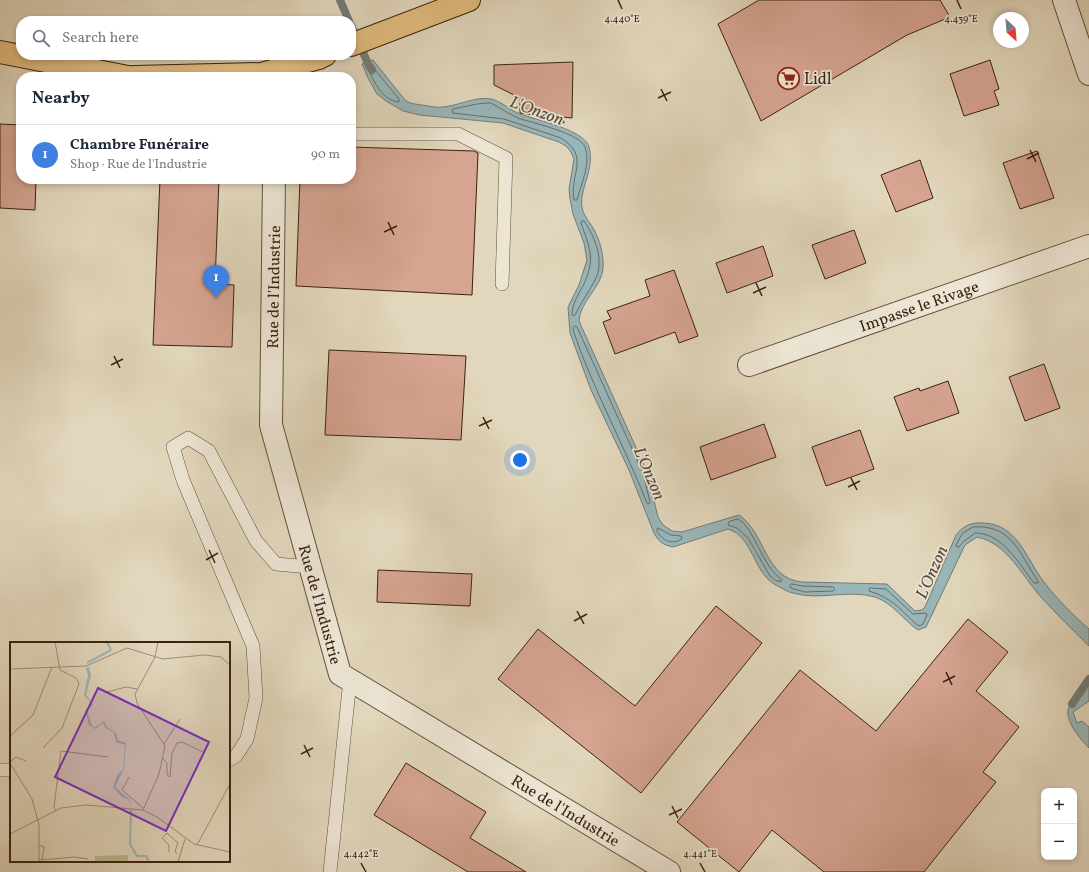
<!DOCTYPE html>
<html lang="en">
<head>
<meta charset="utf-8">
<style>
	body { margin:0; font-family:Vollkorn,serif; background:#f2f2f3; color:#1f2937 }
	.controls { position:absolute; right:12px; bottom:12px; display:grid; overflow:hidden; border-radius:8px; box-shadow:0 2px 6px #0003 }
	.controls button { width:36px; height:36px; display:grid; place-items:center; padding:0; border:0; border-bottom:1px solid #e0e1e3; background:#fff; color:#1f2937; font:20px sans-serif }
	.compass { position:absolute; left:993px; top:12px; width:36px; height:36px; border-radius:50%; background:#fff; box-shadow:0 2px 6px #0003; rotate:154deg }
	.you { position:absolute; left:520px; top:460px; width:14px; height:14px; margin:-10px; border:3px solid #fff; border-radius:50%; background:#1a73e8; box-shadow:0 0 0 6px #1a73e833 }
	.badge { display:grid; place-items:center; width:26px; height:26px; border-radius:50%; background:#0b8043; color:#fff; font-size:13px; font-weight:700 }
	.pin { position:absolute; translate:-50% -33px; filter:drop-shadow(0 1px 2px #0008) }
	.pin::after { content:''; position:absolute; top:21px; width:14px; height:12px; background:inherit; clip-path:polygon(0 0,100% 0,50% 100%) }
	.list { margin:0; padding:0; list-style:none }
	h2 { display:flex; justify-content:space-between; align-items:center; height:52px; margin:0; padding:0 16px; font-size:17px }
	h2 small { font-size:13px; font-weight:400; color:#747a83 }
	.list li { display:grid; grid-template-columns:26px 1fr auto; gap:12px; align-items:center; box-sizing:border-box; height:60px; padding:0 16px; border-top:1px solid #e0e1e3 }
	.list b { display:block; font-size:15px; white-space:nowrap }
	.list p { margin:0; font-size:13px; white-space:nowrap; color:#747a83 }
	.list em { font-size:13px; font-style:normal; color:#747a83 }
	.icon { flex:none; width:22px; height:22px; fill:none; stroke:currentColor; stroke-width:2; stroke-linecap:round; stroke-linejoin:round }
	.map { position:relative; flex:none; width:1089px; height:872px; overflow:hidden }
	.search { position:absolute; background:#fff; box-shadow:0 2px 6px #0003; left:16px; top:16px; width:340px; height:44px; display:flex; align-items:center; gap:10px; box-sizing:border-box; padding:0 14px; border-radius:16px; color:#747a83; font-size:15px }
	.panel { position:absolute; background:#fff; box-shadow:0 2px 6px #0003; left:16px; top:72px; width:340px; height:112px; border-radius:16px }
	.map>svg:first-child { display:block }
	.water { fill:#99b7bb; stroke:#737c77 }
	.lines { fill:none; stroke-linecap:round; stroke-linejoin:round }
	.shore { stroke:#696d66; stroke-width:1 }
	.stream { stroke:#737c77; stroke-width:8 }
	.building { fill:#d6a491; stroke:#392310 }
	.lane-casing { stroke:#63503b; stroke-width:14 }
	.street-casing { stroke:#63503b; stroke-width:24 }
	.primary-casing { stroke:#392310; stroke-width:24 }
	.lane { stroke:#ece5d4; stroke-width:13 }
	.street { stroke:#ece5d4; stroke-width:22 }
	.primary { stroke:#e1bc7e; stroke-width:22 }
	.ticks { fill:none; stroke:#392310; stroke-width:1.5 }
	.labels { text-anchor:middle; stroke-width:3.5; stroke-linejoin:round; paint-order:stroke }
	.poi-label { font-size:16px; fill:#392310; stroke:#ece5d4; text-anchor:start }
	.street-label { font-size:16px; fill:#392310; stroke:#ece5d4 }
	.water-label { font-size:17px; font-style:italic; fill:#51483b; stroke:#ece5d4 }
	.inset-river { fill:none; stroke:#99b7bb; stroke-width:2 }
	.inset-road { fill:none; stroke:#9e8f78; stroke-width:1 }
	.view { fill:#7b2cbf; fill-opacity:0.15; stroke:#7b2cbf; stroke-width:2 }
	.inset-edge { fill:none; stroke:#392310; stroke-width:2 }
	.ticks-label { font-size:10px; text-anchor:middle; fill:#392310; stroke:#ece5d4; stroke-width:3.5; stroke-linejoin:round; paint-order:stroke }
</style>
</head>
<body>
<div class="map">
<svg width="1089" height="872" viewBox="0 0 1089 872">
	<rect width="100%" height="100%" fill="#e2d7bd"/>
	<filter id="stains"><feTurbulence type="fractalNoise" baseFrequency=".005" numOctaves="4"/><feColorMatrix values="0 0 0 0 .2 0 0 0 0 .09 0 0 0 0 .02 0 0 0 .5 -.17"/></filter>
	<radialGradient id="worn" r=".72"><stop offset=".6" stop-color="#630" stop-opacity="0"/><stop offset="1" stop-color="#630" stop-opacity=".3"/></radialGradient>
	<path class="water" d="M373 60 405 100C410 104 416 104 422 105 429 106 436 108 443 107 458 106 475 96 491 99 501 101 511 111 520 114 536 120 585 130 589 147 595 171 579 188 582 207 583 215 589 221 593 228 600 239 604 256 603 269 601 288 580 301 579 321L647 472 658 517 663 525 672 531 682 532 739 515C766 533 764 578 802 582L887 584 915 611 922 610 925 607 956 535C963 526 971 522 983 523 1018 524 1026 559 1044 582 1057 599 1073 615 1089 629V646C1073 630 1056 614 1041 597 1022 576 1007 543 977 537L965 545 926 627 918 630C903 620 893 603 875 597 848 589 819 601 793 593 787 592 780 587 774 584 753 571 753 537 728 529L673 547C663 545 659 542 654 533L629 470 591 390 570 333 568 307 579 285 587 260 584 243 573 214 570 198 569 189 574 159 571 152 566 146 559 142 503 123 420 115 403 111 386 101 377 94 368 78 362 64Z
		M1089 682V701L1073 712 1077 723 1082 721 1089 727V748C1081 740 1063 719 1069 707 1073 697 1083 690 1089 682Z"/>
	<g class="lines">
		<path class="shore" d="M371 65 399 99V102C383 101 373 81 368 68L369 66Z
			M491 103C500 108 509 114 518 118 532 123 580 133 585 147 591 164 581 184 577 200H574C569 174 591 157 561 138L504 119 453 113 452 112 453 109 477 104Z
			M582 221H584C595 237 605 261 595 280 589 292 581 302 575 315L574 316 572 315C572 304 578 295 583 286 596 259 590 249 581 223Z
			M575 326 577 327 643 473 650 502 649 504 647 503C624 445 594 391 574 333L573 328Z
			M738 519C754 527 762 566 781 579V582L775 580 770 576 748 538 737 528 728 525 729 522Z
			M973 527C1013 524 1019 554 1038 581V583H1034C1019 564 1003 533 975 533L963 542 959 547H957L956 545 962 534Z
			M658 528 671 535 681 536 682 539C671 545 663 541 657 531Z
			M792 584 802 586 833 587 835 589 833 591 805 592 791 588 790 586Z
			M871 588 886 589 913 614 926 613 927 615 923 624 919 626 915 623C899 608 892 598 869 591V589Z"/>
		<path class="stream" d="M340 0 349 21
			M351 25 369 66 372 70
			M1072 704 1089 679"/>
	</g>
	<path class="building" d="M759 0H940L950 17 907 35 761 121 718 24Z
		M990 60 999 89 994 91 999 105 964 116 950 74Z
		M573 62 572 118 563 117 564 123 528 114 520 113V98L494 85V65Z
		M0 124 21 125V179H36L35 210 0 208Z
		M351 147 474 151 478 153 472 295 296 286 300 179H351Z
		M1037 151 1054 198 1020 209 1003 163Z
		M920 160 933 198 896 212 881 175Z
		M160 179H219L215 284 234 285 232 347 153 345Z
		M854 230 866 263 825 279 812 245Z
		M763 246 773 276 727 293 716 263Z
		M674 270 698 336 679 343 675 332 615 354 603 322 611 319 607 311 650 296 645 280Z
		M329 350 466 356 461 440 325 435Z
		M1044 364 1060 408 1025 421 1009 377Z
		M948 381 959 413 907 431 894 397 919 388 920 391Z
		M764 424 776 457 711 480 700 447Z
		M860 430 874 469 826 486 812 447Z
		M378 570 472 574 470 606 377 602Z
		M716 606 762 643 641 793 498 679 538 629 635 706Z
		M968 619 1008 652 976 691 1019 727 983 772 996 782 924 872H824L772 830 739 872 677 822 800 670 876 731Z
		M406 763 486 812 470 838 526 872H468L374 815Z"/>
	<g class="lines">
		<defs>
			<path id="lane" d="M351 134H458L506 158 502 284
				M229 760 236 756 247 739 256 698 253 646 183 480 173 447 188 438 209 451 256 541 276 564 310 567
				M0 770H11
				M330 872 350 680"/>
			<g id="street">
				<path d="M1064 0 1089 74"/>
				<path id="s1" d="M274 179 271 425 340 674 669 872"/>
				<path id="s2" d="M749 365 1089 246"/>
			</g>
			<path id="primary" d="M351 45 469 0
				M0 52 128 77
				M134 77 261 74 319 58 325 55"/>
		</defs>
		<use href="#lane" class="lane-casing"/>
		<use href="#street" class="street-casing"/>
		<use href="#primary" class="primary-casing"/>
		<use href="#lane" class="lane"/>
		<use href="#street" class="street"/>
		<use href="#primary" class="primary"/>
	</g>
	<path class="ticks" d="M618 0 622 9M957 0 961 9M661 89 667 101M658 98 671 92M1030 150 1036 162M1027 159 1039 153M388 222 394 235M384 232 397 226M756 283 762 296M753 293 766 287M114 356 120 368M111 365 123 359M483 417 489 429M479 426 492 420M851 478 857 490M848 487 860 481M209 550 215 563M206 560 218 553M577 611 584 624M574 621 587 614M946 672 952 685M943 682 955 676M304 745 310 757M301 754 313 748M672 806 678 818M669 815 682 809M361 863 366 872M700 863 705 872"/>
	<defs>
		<symbol id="supermarket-ring" viewBox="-11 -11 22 22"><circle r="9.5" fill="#ece5d4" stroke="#8f2418" stroke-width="1.5"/><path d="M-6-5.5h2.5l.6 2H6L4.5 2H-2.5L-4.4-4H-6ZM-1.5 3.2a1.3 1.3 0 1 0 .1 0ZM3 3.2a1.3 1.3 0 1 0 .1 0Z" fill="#8f2418"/></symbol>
	</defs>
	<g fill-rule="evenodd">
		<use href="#supermarket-ring" x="776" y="66" width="25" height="25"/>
	</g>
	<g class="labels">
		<g class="poi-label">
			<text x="804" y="84">Lidl</text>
		</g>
		<g class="street-label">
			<text transform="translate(273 287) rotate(-89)" y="6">Rue de l'Industrie</text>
			<text dy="6" stroke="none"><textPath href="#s2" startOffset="180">Impasse le Rivage</textPath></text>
			<text dy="6" stroke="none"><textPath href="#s1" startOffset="432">Rue de l'Industrie</textPath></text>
			<text dy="6" stroke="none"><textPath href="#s1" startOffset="768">Rue de l'Industrie</textPath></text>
		</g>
		<g class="water-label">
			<text transform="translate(537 110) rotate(20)" y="6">L'Onzon</text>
			<text transform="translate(650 473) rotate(67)" y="6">L'Onzon</text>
			<text transform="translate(931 572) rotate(-66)" y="6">L'Onzon</text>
		</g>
	</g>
	<g transform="translate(10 642)">
		<rect width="220" height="220" fill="#e2d7bd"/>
		<path d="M118 213V220H85V214Z" fill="#b6bd8f"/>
		<path d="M79 25 81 33 76 53 83 62 82 64 77 67 81 82 84 86 94 79 97 85 106 91 108 98 116 101 114 127 105 145 120 158 122 164 119 158 111 154 103 145 108 132 113 128 115 103 106 100 104 91 95 85 93 81 85 87 79 83 75 68 82 62 74 53 78 33 76 26Z" fill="#99b7bb"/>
		<path class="inset-river" d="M77 21 101 8 97 0M121 168 120 202 127 214H136L139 220"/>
		<path class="inset-road" d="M0 27 76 24 117 6 153 17 194 13 211 15 220 23M97 50 116 45 127 47M0 94 23 73 42 25M154 102 170 77M33 106 52 86 69 42 66 36 50 28 45 0M152 116 157 121V133L160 135 162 111 167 101 172 100 195 111M0 120 6 115 16 119M0 121 22 157 29 183V220M119 135 112 148 133 166M133 168 149 132 155 104 127 61 125 52 145 15 148 0M46 169 44 165 51 109 98 115M0 192 51 166 76 163 133 168 147 175 184 202 220 210M29 203 34 205 32 218M187 203 220 142M159 210V203L152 196 157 191 168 201 165 209 167 212M29 218 65 215 78 217M168 220 175 197"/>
		<path class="view" d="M88 46 199 100 156 189 45 135Z"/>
		<rect width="220" height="220" class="inset-edge"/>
	</g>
	<g class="ticks-label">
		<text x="622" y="22">4.440°E</text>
		<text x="961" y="22">4.439°E</text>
		<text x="361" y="857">4.442°E</text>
		<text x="700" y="857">4.441°E</text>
	</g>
	<rect width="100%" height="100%" filter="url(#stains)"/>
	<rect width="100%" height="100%" fill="url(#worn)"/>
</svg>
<div class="controls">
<button>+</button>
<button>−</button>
</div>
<svg class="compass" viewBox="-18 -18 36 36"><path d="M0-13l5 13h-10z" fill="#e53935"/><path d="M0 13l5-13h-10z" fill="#747a83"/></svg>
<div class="you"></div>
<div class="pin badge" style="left:216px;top:298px;background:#3f7fe0">1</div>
<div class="search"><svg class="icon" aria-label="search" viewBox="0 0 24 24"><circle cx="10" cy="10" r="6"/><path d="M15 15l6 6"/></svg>Search here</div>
<section class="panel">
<h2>Nearby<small></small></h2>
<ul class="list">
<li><span class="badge" style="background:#3f7fe0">1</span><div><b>Chambre Funéraire</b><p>Shop · Rue de l'Industrie</p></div><em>90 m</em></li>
</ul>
</section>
</div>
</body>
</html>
